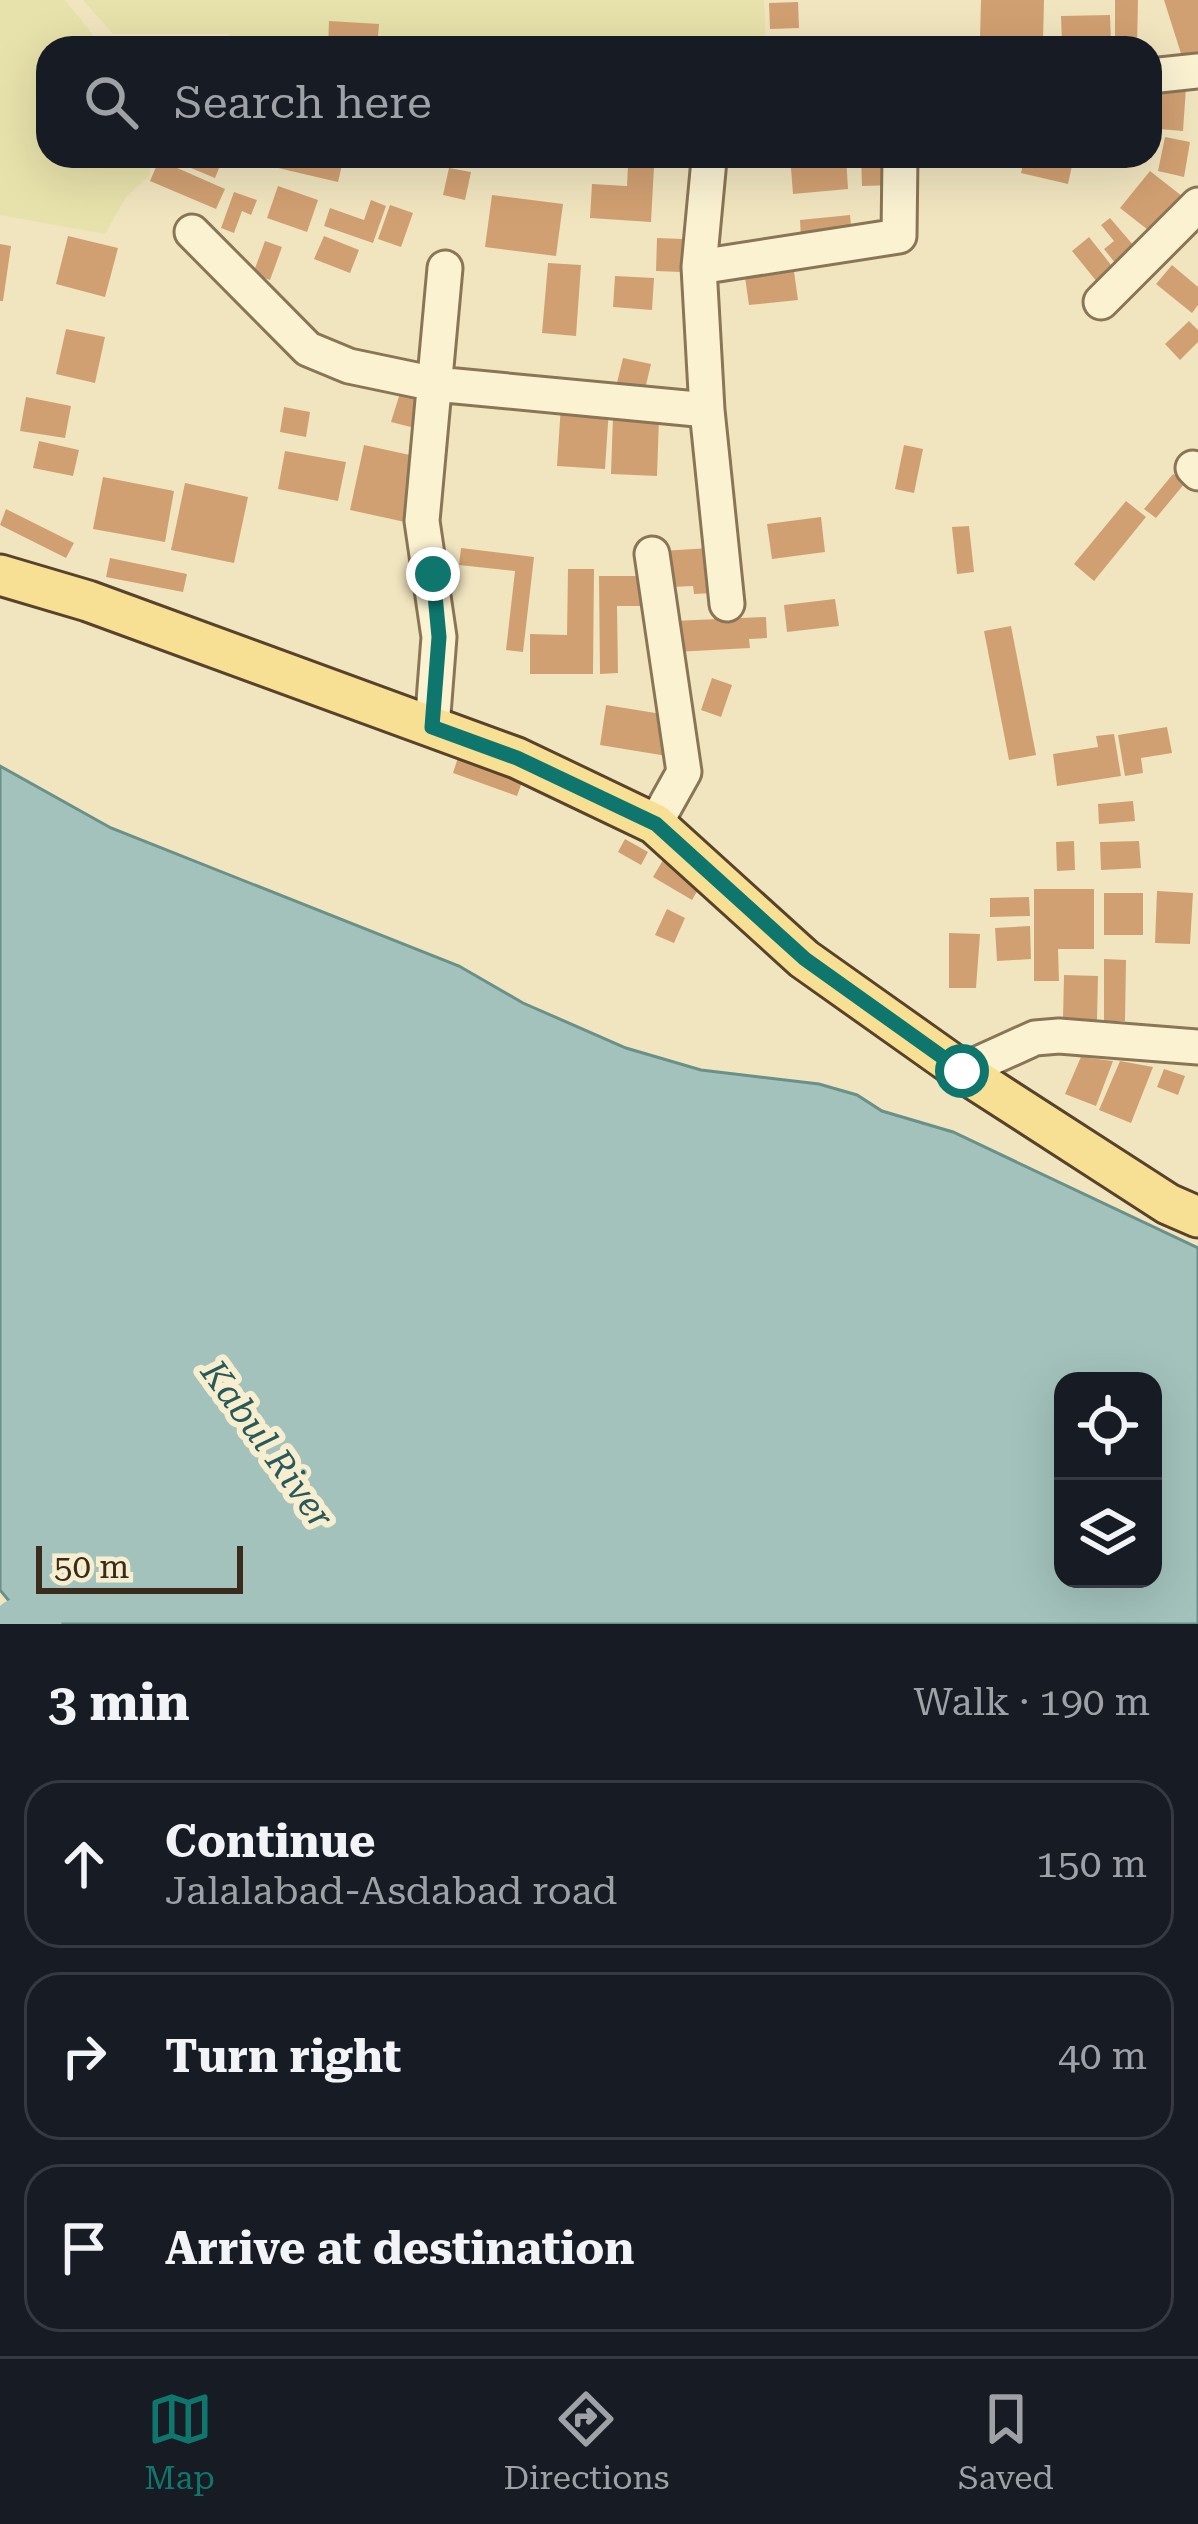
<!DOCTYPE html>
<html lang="en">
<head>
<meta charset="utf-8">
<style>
	body { margin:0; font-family:"Roboto Serif",serif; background:#242831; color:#f1f3f6 }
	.controls { position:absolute; right:36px; bottom:36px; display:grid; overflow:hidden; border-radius:24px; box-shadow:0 12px 48px #0002 }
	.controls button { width:108px; height:108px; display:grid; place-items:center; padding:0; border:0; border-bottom:3px solid #363941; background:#171b24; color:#f1f3f6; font:60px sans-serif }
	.scale { position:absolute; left:36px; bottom:30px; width:207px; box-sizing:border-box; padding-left:12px; border:6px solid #392c1c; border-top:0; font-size:33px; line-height:42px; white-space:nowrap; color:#392c1c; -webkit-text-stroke:9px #f7eecf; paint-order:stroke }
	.stop { position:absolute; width:36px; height:36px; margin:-27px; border:9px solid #0f766e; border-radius:50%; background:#fff }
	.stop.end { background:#0f766e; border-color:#fff; box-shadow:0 3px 12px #0008 }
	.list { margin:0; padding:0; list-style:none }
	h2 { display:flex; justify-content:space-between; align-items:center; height:156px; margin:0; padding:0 48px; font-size:51px }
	h2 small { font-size:39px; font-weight:400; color:#9ea1a6 }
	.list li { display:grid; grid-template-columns:78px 1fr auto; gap:36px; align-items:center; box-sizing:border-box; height:168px; margin:0 24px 24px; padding:0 24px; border:3px solid #363941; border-radius:36px }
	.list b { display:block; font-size:45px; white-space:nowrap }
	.list p { margin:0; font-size:39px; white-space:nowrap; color:#9ea1a6 }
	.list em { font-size:39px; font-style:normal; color:#9ea1a6 }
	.icon { flex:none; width:66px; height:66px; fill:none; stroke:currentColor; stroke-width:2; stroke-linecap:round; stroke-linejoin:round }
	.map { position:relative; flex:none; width:1198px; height:1624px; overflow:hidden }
	.search { position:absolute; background:#171b24; box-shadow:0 12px 48px #0002; left:36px; right:36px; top:36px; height:132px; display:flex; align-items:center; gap:30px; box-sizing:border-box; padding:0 42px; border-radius:36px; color:#9ea1a6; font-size:45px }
	.sheet { height:732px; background:#171b24 }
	nav { display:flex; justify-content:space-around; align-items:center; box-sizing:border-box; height:168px; border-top:3px solid #363941; background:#171b24; font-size:33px; color:#9ea1a6 }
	nav a { display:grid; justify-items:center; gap:6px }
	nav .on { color:#0f766e }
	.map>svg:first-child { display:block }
	.farmland { fill:#e7e1ab }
	.water { fill:#a2c2bb; stroke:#699089; stroke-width:3; fill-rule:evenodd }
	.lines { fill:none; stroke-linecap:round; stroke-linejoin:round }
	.river { stroke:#a2c2bb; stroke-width:51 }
	.building { fill:#d1a072 }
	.minor-casing { stroke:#8a7556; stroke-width:39 }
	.major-casing { stroke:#57432b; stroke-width:45 }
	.minor { stroke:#fbf2d2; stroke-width:33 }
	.major { stroke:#f7df93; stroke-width:39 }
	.route { stroke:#0f766e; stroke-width:15 }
	.labels { text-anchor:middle; stroke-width:12; stroke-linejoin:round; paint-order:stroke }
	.water-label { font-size:36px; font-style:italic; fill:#2a5959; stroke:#f7eecf }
</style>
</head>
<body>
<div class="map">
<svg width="1198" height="1624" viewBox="0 0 1198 1624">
	<rect width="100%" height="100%" fill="#f1e5bf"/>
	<path class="farmland" d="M0 0H65L94 36 90 48H48V156H149L150 175 126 197 105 234 0 215Z
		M83 0H764L766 48H242L228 34H113Z"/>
	<path class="water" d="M0 766 111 828 459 966 523 1003 626 1048 701 1070 819 1084 857 1095 882 1111 953 1132 1198 1248V1624H28L0 1590ZM1063 1381H1153V1579H1063Z"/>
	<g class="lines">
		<path class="river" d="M18 1624H36"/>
	</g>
	<path class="building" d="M981 0H1044L1043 40 980 38Z
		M1115 0H1138L1137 48H1115Z
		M1164 0H1198V58L1184 63Z
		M798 2 799 28 770 29 769 3Z
		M1110 15 1111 42 1062 44 1061 16Z
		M329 21 379 24 377 48H328Z
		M1162 85 1186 87 1183 131 1159 129Z
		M1165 137 1190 142 1184 177 1158 171Z
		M162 156H224L215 178Z
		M281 156H344L338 182 278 168Z
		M790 156H846L848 189 793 194Z
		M861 156H895V185L862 186Z
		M1025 156 1073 161 1068 184 1021 173Z
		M159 160 225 189 216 209 150 181Z
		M628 166 654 167 651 222 590 218 592 184 627 186Z
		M449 168 471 172 465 200 443 195Z
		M1150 171 1187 200 1157 237 1120 208Z
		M278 186 318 200 307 232 267 218Z
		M234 192 257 200 251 215 242 211 234 233 221 228Z
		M492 195 563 204 556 256 485 247Z
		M371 200 386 206 373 243 324 226 330 208 364 220Z
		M390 205 413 213 401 247 378 239Z
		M850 215 852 235 801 239 800 220Z
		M1110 218 1140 253 1120 269 1104 249 1114 241 1101 225Z
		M68 236 118 248 105 297 56 284Z
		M324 236 359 250 350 273 314 259Z
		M1089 237 1119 275 1102 288 1072 251Z
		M657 238 683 239 681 272 656 271Z
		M265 241 282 247 270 280 253 274Z
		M0 244 11 246 3 301H0Z
		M792 257 798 300 749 305 743 263Z
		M548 263 581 265 576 336 542 333Z
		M1172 265 1198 287V305L1192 313 1156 284Z
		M615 276 654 278 652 310 613 307Z
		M1189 321 1198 330V342L1180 360 1165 344Z
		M66 329 105 337 95 383 56 374Z
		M623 358 651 364 643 398 615 391Z
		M401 390 424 396 415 428 391 422Z
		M26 397 71 406 65 438 20 431Z
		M561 405 609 408 605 469 557 466Z
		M284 407 310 412 306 437 280 432Z
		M613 416 659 418 657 476 611 474Z
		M39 441 79 450 73 476 33 468Z
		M364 445 419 457 405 522 350 510Z
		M904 445 923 449 914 493 895 489Z
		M285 451 346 462 338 501 278 489Z
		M1173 474 1185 483 1156 518 1144 509Z
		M103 477 174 491 165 542 93 529Z
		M185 483 248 497 234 563 171 550Z
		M1126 501 1146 517 1094 581 1074 564Z
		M6 509 74 543 66 558 0 525Z
		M821 517 825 552 772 559 767 524Z
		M969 526 974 572 957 574 952 527Z
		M461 548 534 557 523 652 506 650 515 571 459 565Z
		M711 548 714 593 694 594 693 586 671 587 661 551Z
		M110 558 187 574 183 592 106 577Z
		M568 569H594L593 674H530V634L567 635Z
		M599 576H651V606H617L618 673 600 674Z
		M835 599 839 626 787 632 784 605Z
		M766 617 767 638 749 639 750 648 675 652 673 621Z
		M1011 626 1036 755 1009 760 984 631Z
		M712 678 732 685 721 717 701 710Z
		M606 705 674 716 667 756 600 745Z
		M1167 727 1172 753 1141 758 1143 773 1125 776 1118 735Z
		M1114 734 1121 776 1057 786 1053 754 1098 747 1096 736Z
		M461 748 526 771 517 796 453 773Z
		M1133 801 1135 821 1099 824 1098 804Z
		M625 839 648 852 641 865 618 852Z
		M1074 841 1075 870 1057 871 1056 842Z
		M1139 841 1141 868 1101 870 1100 842Z
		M663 860 702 883 692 900 653 877Z
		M1034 889H1094V949H1058L1059 981H1034Z
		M1157 891 1193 893 1190 944 1155 943Z
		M1104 893H1143V935H1104Z
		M1029 897 1030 916 990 917V898Z
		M667 909 685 918 674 943 655 935Z
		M1030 926 1031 959 997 961 995 928Z
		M949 933 980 934 976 988H949Z
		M1104 959 1126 960 1125 1021H1104Z
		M1064 975 1098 976 1097 1020 1063 1019Z
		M1081 1057 1113 1061 1096 1106 1065 1094Z
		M1120 1061 1153 1067 1131 1123 1099 1110Z
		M1164 1069 1185 1076 1178 1095 1157 1087Z"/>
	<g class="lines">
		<defs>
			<path id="minor" d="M1150 76 1198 71
				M192 232 308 349 349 366 435 384 707 410 699 267 709 160
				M699 267 899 236 900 156
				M1101 302 1198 205
				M707 410 727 604
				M1193 468 1198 473
				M652 554 684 772 655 824
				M432 727 439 637 422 521 445 268
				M962 1071 1035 1038 1059 1036 1198 1047"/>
			<path id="major" d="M0 575 88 601 517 758 655 824 804 959 962 1071 1168 1204 1198 1217"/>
		</defs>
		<use href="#minor" class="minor-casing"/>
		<use href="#major" class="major-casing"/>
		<use href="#minor" class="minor"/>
		<use href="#major" class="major"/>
	</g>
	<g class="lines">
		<path class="route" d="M433 574 439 637 432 727 517 758 656 824 805 959 962 1071"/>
	</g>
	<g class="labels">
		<g class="water-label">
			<text transform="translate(268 1444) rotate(54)" y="13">Kabul River</text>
		</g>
	</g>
</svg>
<div class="controls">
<button><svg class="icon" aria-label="locate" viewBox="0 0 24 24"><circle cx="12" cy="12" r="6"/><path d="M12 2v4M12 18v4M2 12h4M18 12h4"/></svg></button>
<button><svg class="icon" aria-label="layers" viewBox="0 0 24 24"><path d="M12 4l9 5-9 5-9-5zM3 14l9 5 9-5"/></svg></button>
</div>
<div class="scale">50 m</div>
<div class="stop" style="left:962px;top:1071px"></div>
<div class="stop end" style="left:433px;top:574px"></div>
<div class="search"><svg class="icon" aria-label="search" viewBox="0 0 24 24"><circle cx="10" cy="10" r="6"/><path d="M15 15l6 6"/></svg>Search here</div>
</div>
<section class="sheet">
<h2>3 min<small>Walk · 190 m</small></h2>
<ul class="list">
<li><svg class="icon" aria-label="ahead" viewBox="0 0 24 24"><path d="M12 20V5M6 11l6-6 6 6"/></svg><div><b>Continue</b><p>Jalalabad-Asdabad road</p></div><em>150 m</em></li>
<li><svg class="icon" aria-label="right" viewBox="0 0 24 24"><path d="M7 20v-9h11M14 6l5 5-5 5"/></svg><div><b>Turn right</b></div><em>40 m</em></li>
<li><svg class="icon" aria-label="arrive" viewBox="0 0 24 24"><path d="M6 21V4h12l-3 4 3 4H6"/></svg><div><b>Arrive at destination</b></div></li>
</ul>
</section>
<nav>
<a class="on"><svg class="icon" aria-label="map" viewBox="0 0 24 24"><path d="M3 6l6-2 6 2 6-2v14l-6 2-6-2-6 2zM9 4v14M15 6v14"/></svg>Map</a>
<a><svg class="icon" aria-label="directions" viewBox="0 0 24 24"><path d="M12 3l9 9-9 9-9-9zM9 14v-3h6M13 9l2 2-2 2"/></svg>Directions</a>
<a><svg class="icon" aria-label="saved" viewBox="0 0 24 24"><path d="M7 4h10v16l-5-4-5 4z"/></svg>Saved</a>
</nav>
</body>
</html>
